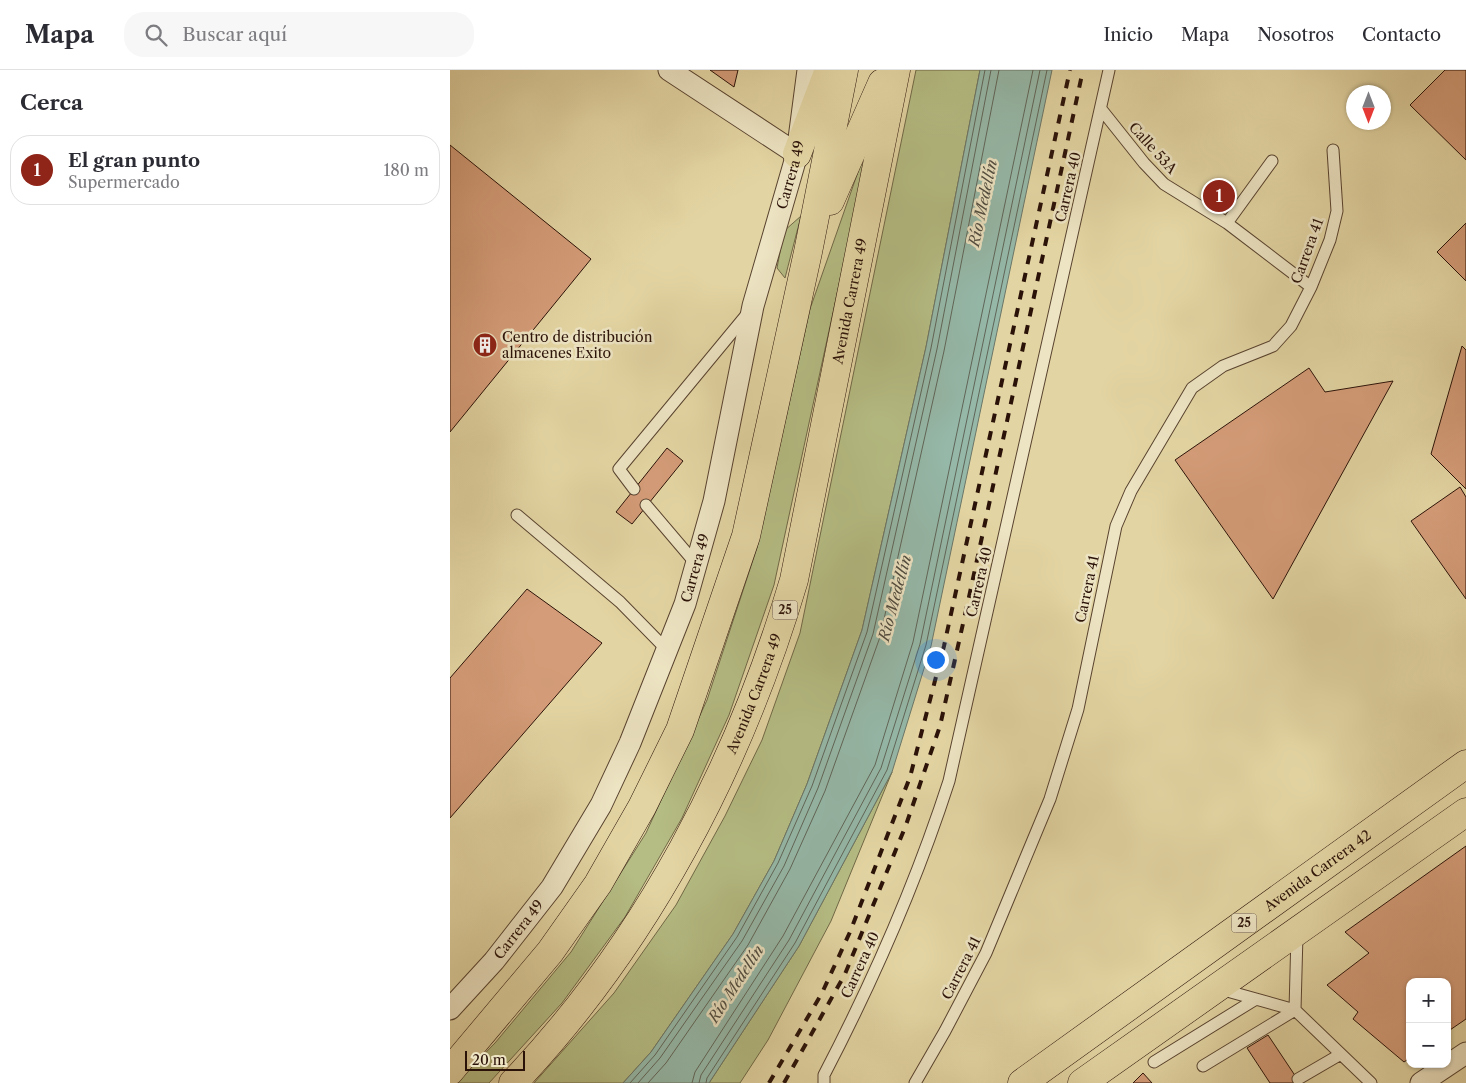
<!DOCTYPE html>
<html lang="es">
<head>
<meta charset="utf-8">
<style>
	body { margin:0; font-family:"Libre Caslon Text",serif; background:#f7f7f7; color:#2b2b33 }
	.controls { position:absolute; right:15px; bottom:15px; display:grid; overflow:hidden; border-radius:10px; box-shadow:0 1px 4px #0004 }
	.controls button { width:45px; height:45px; display:grid; place-items:center; padding:0; border:0; border-bottom:1px solid #e1e1e2; background:#fff; color:#2b2b33; font:25px sans-serif }
	.compass { position:absolute; left:896px; top:15px; width:45px; height:45px; border-radius:50%; background:#fff; box-shadow:0 1px 4px #0004; rotate:180deg }
	.scale { position:absolute; left:15px; bottom:12px; width:60px; box-sizing:border-box; padding-left:5px; border:2px solid #2b1208; border-top:0; font-size:14px; line-height:18px; white-space:nowrap; color:#2b1208; -webkit-text-stroke:4px #ede4c3; paint-order:stroke }
	.you { position:absolute; left:485px; top:589px; width:18px; height:18px; margin:-12px; border:4px solid #fff; border-radius:50%; background:#1a73e8; box-shadow:0 0 0 8px #1a73e833 }
	.badge { display:grid; place-items:center; width:32px; height:32px; border-radius:50%; background:#8f2418; color:#fff; font-size:16px; font-weight:700 }
	.pin { position:absolute; translate:-50% -50%; border:2px solid #fff; box-shadow:0 1px 5px #0006 }
	.list { margin:0; padding:0; list-style:none }
	h2 { display:flex; justify-content:space-between; align-items:center; height:65px; margin:0; padding:0 20px; font-size:21px }
	h2 small { font-size:16px; font-weight:400; color:#7c7c81 }
	.list li { display:grid; grid-template-columns:32px 1fr auto; gap:15px; align-items:center; box-sizing:border-box; height:70px; margin:0 10px 10px; padding:0 10px; border:1px solid #e1e1e2; border-radius:20px }
	.list b { display:block; font-size:19px; white-space:nowrap }
	.list p { margin:0; font-size:16px; white-space:nowrap; color:#7c7c81 }
	.list em { font-size:16px; font-style:normal; color:#7c7c81 }
	.icon { flex:none; width:28px; height:28px; fill:none; stroke:currentColor; stroke-width:2; stroke-linecap:round; stroke-linejoin:round }
	.map { position:relative; flex:none; width:1016px; height:1013px; overflow:hidden }
	header { display:flex; align-items:center; gap:30px; box-sizing:border-box; height:70px; padding:0 25px; background:#fff; border-bottom:1px solid #e1e1e2 }
	header strong { font-size:24px }
	nav { display:flex; gap:28px; margin-inline-start:auto; font-size:18px }
	.search { width:350px; height:45px; background:#f7f7f7; display:flex; align-items:center; gap:12px; box-sizing:border-box; padding:0 18px; border-radius:20px; color:#7c7c81; font-size:19px }
	main { display:flex }
	aside { flex:1; background:#fff }
	.map>svg:first-child { display:block }
	.green { fill:#b5bd84; stroke:#706846 }
	.water { fill:#95b8a8; stroke:#6b7668 }
	.lines { fill:none; stroke-linecap:round; stroke-linejoin:round }
	.shore { stroke:#606558; stroke-width:1 }
	.building { fill:#d49c78; stroke:#2b1208 }
	.lane-casing { stroke:#59432f; stroke-width:13 }
	.street-casing { stroke:#59432f; stroke-width:23 }
	.highway-casing { stroke:#2b1208; stroke-width:29 }
	.lane { stroke:#ede4c3; stroke-width:11 }
	.street { stroke:#ede4c3; stroke-width:21 }
	.highway { stroke:#e3d5a3; stroke-width:28 }
	.rail { stroke:#2b1208; stroke-width:4; stroke-dasharray:9 9; stroke-linecap:butt }
	.labels { text-anchor:middle; stroke-width:5; stroke-linejoin:round; paint-order:stroke }
	.shield { fill:#ede4c3; stroke:#655140; stroke-width:1 }
	.shield-label { font-size:12px; font-weight:bold; fill:#2b1208 }
	.street-label { font-size:14px; fill:#2b1208; stroke:#ede4c3 }
	.poi-label { font-size:14px; fill:#2b1208; stroke:#ede4c3; text-anchor:start }
	.water-label { font-size:15px; font-style:italic; fill:#504c40; stroke:#ede4c3 }
</style>
</head>
<body>
<header>
<strong>Mapa</strong>
<div class="search"><svg class="icon" aria-label="search" viewBox="0 0 24 24"><circle cx="10" cy="10" r="6"/><path d="M15 15l6 6"/></svg>Buscar aquí</div>
<nav><a>Inicio</a><a>Mapa</a><a>Nosotros</a><a>Contacto</a></nav>
</header>
<main>
<aside>
<h2>Cerca<small></small></h2>
<ul class="list">
<li><span class="badge">1</span><div><b>El gran punto</b><p>Supermercado</p></div><em>180 m</em></li>
</ul>
</aside>
<div class="map">
<svg width="1016" height="1013" viewBox="0 0 1016 1013">
	<rect width="100%" height="100%" fill="#e3d5a3"/>
	<filter id="stains"><feTurbulence type="fractalNoise" baseFrequency=".004" numOctaves="4"/><feColorMatrix values="0 0 0 0 .2 0 0 0 0 .09 0 0 0 0 .02 0 0 0 .5 -.17"/></filter>
	<radialGradient id="worn" r=".72"><stop offset=".6" stop-color="#630" stop-opacity="0"/><stop offset="1" stop-color="#630" stop-opacity=".3"/></radialGradient>
	<path class="green" d="M466 0H530L476 277 412 560 357 714 324 791 283 864 201 982 173 1013H84L164 923 226 835 275 746 312 670 350 563Z
		M422 62 324 515 279 645 232 748 175 847 112 933 39 1013H6L45 973 121 882 196 763 257 630 307 478 360 239Z
		M351 146 335 208 327 198 334 161Z
		M442 702 381 851 318 970 290 1013H259L349 876Z"/>
	<path class="water" d="M530 0H602L481 576 442 702 349 876 259 1013H173L201 982 283 864 324 791 357 714 412 560 476 277Z"/>
	<g class="lines">
		<path class="shore" d="M180 1013 205 985 287 867 328 793 362 716 417 562 481 278 535 0
			M188 1013 210 988 292 871 334 796 368 718 423 564 487 279 541 0
			M198 1013 216 993 298 875 340 799 375 721 430 567 494 281 549 0
			M242 1013 245 1002 333 866 425 695 463 572 583 0
			M249 1013 251 1005 339 870 431 698 470 574 590 0
			M256 1013 257 1008 345 873 437 700 476 575 597 0"/>
	</g>
	<path class="building" d="M260 0H288L284 17Z
		M995 0H1016V90L960 35Z
		M0 75 141 189 0 362Z
		M1016 153V211L987 182Z
		M1012 276 1016 280V419L981 384Z
		M859 298 875 322 943 311 823 529 725 390Z
		M217 378 233 391 182 454 166 442Z
		M1010 417 1016 427V529L961 451Z
		M77 519 152 573 0 748V608Z
		M1016 776V949L997 962V912H960V988L954 992 903 949 908 942 877 915 919 883 895 862Z
		M818 965 850 1013H820L797 978Z
		M693 1003 702 1013H683Z"/>
	<g class="lines">
		<defs>
			<path id="lane" d="M651 39 694 93 714 114 777 153 861 217
				M777 153 822 91
				M184 419 169 399 298 243
				M196 435 247 495
				M67 445 170 532 217 580
				M770 919 845 940 921 1013
				M845 940 847 864
				M704 992 806 929
				M753 996 845 940
				M848 1009 891 984
				M374 1013V1005C423 911 466 813 499 711L659 0
				M465 1013 495 961 536 883 600 729 628 639 666 456 681 421 742 318 773 296 823 276 841 256 861 217 880 170 887 141 883 80"/>
			<g id="street">
				<path d="M219 0 347 84"/>
				<path id="s1" d="M0 939 44 891 102 817 151 735 180 673 235 534 264 431 303 236 347 84 358 0"/>
				<path d="M971 1013 1016 983"/>
			</g>
			<g id="highway">
				<path d="M347 84 379 0"/>
				<path d="M380 131 432 13"/>
				<path d="M0 1001 100 882 148 814 192 737 230 660 296 466 358 182 394 0"/>
				<path id="s2" d="M63 1013C197 872 289 696 344 510L446 0"/>
				<path id="s3" d="M572 1013 1016 694"/>
				<path d="M632 1013 1016 742"/>
			</g>
		</defs>
		<use href="#lane" class="lane-casing"/>
		<use href="#street" class="street-casing"/>
		<use href="#highway" class="highway-casing"/>
		<use href="#lane" class="lane"/>
		<use href="#street" class="street"/>
		<use href="#highway" class="highway"/>
		<path class="rail" d="M319 1013 372 923 400 862 460 707 494 576 620 0
			M334 1013 395 904 456 755 490 656 519 527 633 0"/>
	</g>
	<defs>
		<symbol id="building-disc" viewBox="-11 -11 22 22"><circle r="9.5" fill="#8f2418" stroke="#ede4c3"/><path d="M-4-6H4V6H1V3H-1V6H-4ZM-2.5-4.3h1.7v1.8h-1.7ZM.8-4.3h1.7v1.8H.8ZM-2.5-1h1.7V.8h-1.7ZM.8-1h1.7V.8H.8Z" fill="#fff"/></symbol>
	</defs>
	<g fill-rule="evenodd">
		<use href="#building-disc" x="21" y="261" width="28" height="28"/>
	</g>
	<g class="labels">
		<g class="shield">
			<rect x="322.5" y="530.5" width="25" height="19" rx="4"/>
			<rect x="781.5" y="843.5" width="25" height="19" rx="4"/>
		</g>
		<g class="shield-label">
			<text x="335" y="544">25</text>
			<text x="794" y="857">25</text>
		</g>
		<g class="street-label">
			<text transform="translate(703 78) rotate(48)" y="5">Calle 53A</text>
			<text dy="5" stroke="none"><textPath href="#s1" startOffset="915">Carrera 49</textPath></text>
			<text transform="translate(618 117) rotate(-77)" y="5">Carrera 40</text>
			<text transform="translate(857 181) rotate(-70)" y="5">Carrera 41</text>
			<text dy="5" stroke="none"><textPath href="#s2" startOffset="866">Avenida Carrera 49</textPath></text>
			<text dy="5" stroke="none"><textPath href="#s1" startOffset="510">Carrera 49</textPath></text>
			<text transform="translate(529 512) rotate(-77)" y="5">Carrera 40</text>
			<text transform="translate(637 519) rotate(-78)" y="5">Carrera 41</text>
			<text dy="5" stroke="none"><textPath href="#s2" startOffset="461">Avenida Carrera 49</textPath></text>
			<text dy="5" stroke="none"><textPath href="#s3" startOffset="364">Avenida Carrera 42</textPath></text>
			<text dy="5" stroke="none"><textPath href="#s1" startOffset="105">Carrera 49</textPath></text>
			<text transform="translate(410 895) rotate(-65)" y="5">Carrera 40</text>
			<text transform="translate(511 898) rotate(-63)" y="5">Carrera 41</text>
		</g>
		<g class="poi-label">
			<text x="52" y="272">Centro de distribución<tspan x="52" dy="16">almacenes Exito</tspan></text>
		</g>
		<g class="water-label">
			<text transform="translate(533 133) rotate(-78)" y="5">Río Medellín</text>
			<text transform="translate(445 528) rotate(-75)" y="5">Río Medellín</text>
			<text transform="translate(286 914) rotate(-57)" y="5">Río Medellín</text>
		</g>
	</g>
	<rect width="100%" height="100%" filter="url(#stains)"/>
	<rect width="100%" height="100%" fill="url(#worn)"/>
</svg>
<div class="controls">
<button>+</button>
<button>−</button>
</div>
<svg class="compass" viewBox="-18 -18 36 36"><path d="M0-13l5 13h-10z" fill="#e53935"/><path d="M0 13l5-13h-10z" fill="#7c7c81"/></svg>
<div class="scale">20 m</div>
<div class="you"></div>
<div class="pin badge" style="left:769px;top:126px">1</div>
</div>
</main>
</body>
</html>
